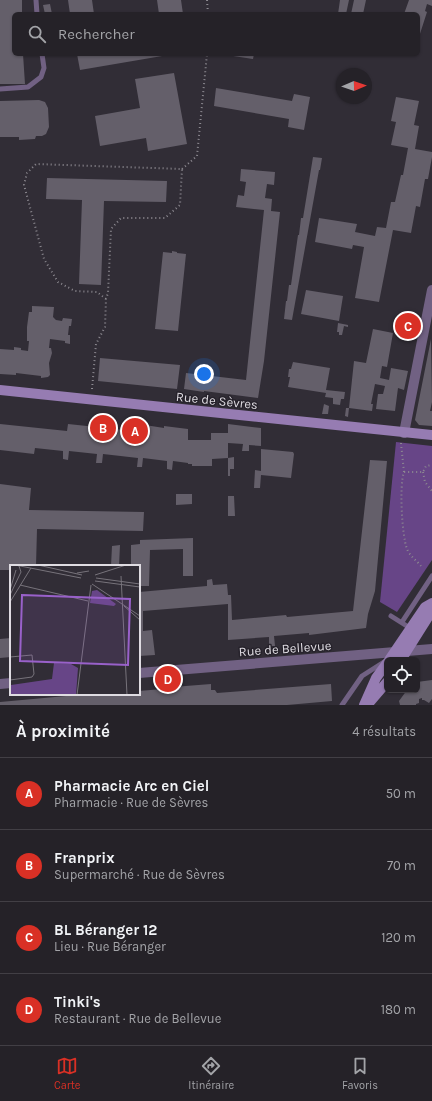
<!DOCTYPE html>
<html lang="fr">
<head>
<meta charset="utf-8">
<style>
	body { margin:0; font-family:Karla,sans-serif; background:#312f34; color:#f1f3f6 }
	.controls { position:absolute; right:12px; bottom:12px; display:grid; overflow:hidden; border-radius:6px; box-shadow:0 1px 3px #0004 }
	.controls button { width:36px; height:36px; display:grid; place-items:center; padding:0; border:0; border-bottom:1px solid #423f45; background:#252228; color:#f1f3f6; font:20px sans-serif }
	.compass { position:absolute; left:336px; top:68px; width:36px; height:36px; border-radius:50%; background:#252228; box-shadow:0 1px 3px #0004; rotate:88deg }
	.you { position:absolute; left:204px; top:374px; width:14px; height:14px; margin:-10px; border:3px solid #fff; border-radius:50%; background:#1a73e8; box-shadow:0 0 0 6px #1a73e833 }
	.badge { display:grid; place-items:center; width:26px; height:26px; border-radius:50%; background:#d93025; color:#fff; font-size:13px; font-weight:700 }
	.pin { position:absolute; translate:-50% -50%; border:2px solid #fff; box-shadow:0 1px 4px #0006 }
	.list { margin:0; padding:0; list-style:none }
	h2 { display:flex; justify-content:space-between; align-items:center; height:52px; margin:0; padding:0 16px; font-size:17px }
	h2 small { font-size:13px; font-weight:400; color:#a3a4a8 }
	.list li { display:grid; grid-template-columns:26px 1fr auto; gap:12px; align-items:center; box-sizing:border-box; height:72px; padding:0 16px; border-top:1px solid #423f45 }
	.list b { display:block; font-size:15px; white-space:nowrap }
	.list p { margin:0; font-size:13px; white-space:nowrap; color:#a3a4a8 }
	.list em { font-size:13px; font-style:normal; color:#a3a4a8 }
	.icon { flex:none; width:22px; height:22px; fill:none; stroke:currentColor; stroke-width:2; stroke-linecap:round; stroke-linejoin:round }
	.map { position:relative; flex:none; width:432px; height:705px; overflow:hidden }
	.search { position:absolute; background:#252228; box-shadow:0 1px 3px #0004; left:12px; right:12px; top:12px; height:44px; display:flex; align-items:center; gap:10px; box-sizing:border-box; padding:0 14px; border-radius:6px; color:#a3a4a8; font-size:15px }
	.sheet { height:340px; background:#252228 }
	nav { display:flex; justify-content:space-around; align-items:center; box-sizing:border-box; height:56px; border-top:1px solid #423f45; background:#252228; font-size:11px; color:#a3a4a8 }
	nav a { display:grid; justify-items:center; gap:2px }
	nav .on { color:#d93025 }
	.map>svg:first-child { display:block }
	.green { fill:#674587 }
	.building { fill:#645f6a }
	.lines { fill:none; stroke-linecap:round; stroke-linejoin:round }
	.path { stroke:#8d8a91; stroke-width:2; stroke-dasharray:1 3; stroke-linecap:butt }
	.lane { stroke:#716183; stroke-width:5 }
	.street { stroke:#716183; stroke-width:10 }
	.secondary { stroke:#967cb2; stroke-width:10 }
	.labels { text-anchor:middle; stroke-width:3; stroke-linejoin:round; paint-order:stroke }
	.street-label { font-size:13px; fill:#dfdce2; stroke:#27232c }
	.inset-road { fill:none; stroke:#77737b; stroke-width:1 }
	.view { fill:#9961ca; fill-opacity:0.15; stroke:#9961ca; stroke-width:2 }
	.inset-edge { fill:none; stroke:#dfdce2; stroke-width:2 }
</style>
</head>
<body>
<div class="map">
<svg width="432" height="705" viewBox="0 0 432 705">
	<rect width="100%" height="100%" fill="#312d36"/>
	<path class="green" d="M396 442 432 446V560L397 612 380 602Z"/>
	<path class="building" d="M0 0H22V14H14V54H23L25 84H0Z
		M68 0H92L94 14H70Z
		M157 0H181L183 14H159Z
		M340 0H349L346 14H338Z
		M354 0H366L363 14H351Z
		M409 0H432V6L427 4 425 11 427 12 418 40V14H404Z
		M50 4 52 14H45L43 5Z
		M77 54H168V55L80 70Z
		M220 54H254L253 59Z
		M174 73 187 144 148 151 146 138 100 146 95 116 140 108 135 79Z
		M216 88 292 101 294 94 310 97 304 130 288 127 289 119 214 106Z
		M396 97 419 101 414 125 419 126 415 149 432 152V157L428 179H425L420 207 416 206 411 233 393 230 379 302 355 298 364 247 353 245 352 249 315 242 319 218 357 224 355 232 375 236 377 227 386 228 391 202H395L401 175H403L408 148 391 145 396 122 391 121Z
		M39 100 45 102 48 108 49 127 46 134 42 136H36L35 139 19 140V137H0V101Z
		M313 157 322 158 320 170H319L292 320 284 319 286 301H287L289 285H291L298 235H299L301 218H303Z
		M241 169 275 172 274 185 267 184 265 198 272 199 271 211 280 212 264 361 258 398 204 391V392L184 389 186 373 246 380 264 210 236 207 238 195 244 196 246 182 240 181Z
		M47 178 167 181 166 202 104 201 101 285 79 284 82 200 46 199Z
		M172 251 177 252V253L186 254 178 331 155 329 163 252 172 253Z
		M306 290 343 296 339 321 301 314Z
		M32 306 54 307 53 317 56 320 62 321 63 318 72 319 71 326H69L68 335H70V344L65 343V341L50 339 49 348H51L52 353 49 363 50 375 48 377 41 378V376L16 373V375L0 374V349L14 350V347L21 348V350L28 351 29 341H27V327L29 312H32Z
		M400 321 417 324 416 330 399 327Z
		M338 323 348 325V327L344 326 342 335H339V332H337Z
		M373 329 393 333 387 367 382 366 380 378 389 380 391 368 408 371 404 390 398 388 395 411 376 409 378 394H383L385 386 375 384 371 404H373L372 411 349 408 348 417 345 416 346 408H349L354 361 366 363Z
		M431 339 432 402 430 411H432V426L419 425 415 420Z
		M100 358 180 365 177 389 98 381Z
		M293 362 330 368 326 390 345 392 344 399H341L340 405 333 404V398L325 397 326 393 288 387 290 377H288L289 369H291Z
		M324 404 329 406 328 414H322Z
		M0 424 67 431 68 424 144 432 145 425 164 428V426L188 429V440H211V433H228V424L261 428V446L249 445V451H242L243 444 228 443V458L234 457V469H230V476H228V458L212 459V466H192V464H188V463L173 461 172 470 167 469V461L143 458 142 467H137L138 458 103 454 102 463H96L97 454 69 451 68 460 63 459V451L35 448 34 454 0 450Z
		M261 449 293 452 294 454 291 478 261 475 260 488H254L255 470 261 471Z
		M370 460 387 461 375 591 368 614 366 628 309 635V633L274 636 275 646H269V637L228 640V604L143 611V631L152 630 155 655 139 656V592L207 586V580L212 579 213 585 227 584 228 595H231L232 620 286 615 287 617 353 611Z
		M0 484 31 488 29 510 144 512 143 531 37 529 36 566H11V570H0Z
		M176 494H192V504L176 505Z
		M228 496H234L235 516H228Z
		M193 538V576H183V549L150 550 149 586H139V566H131V545L140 544V540Z
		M120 545 119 566H111L112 546Z
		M11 638V657L0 658V639Z
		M172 679 173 687 211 684V690H215L217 693 331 684 332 701 287 705H0V702L88 694H139V691L162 689 161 680Z
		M432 680V699L429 703 424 700H422V698L419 699V703L416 704V705H400L399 701 407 690H417V682Z"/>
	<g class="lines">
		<path class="path" d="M207 0 208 14
			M182 169 197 156 207 54
			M92 389 96 344 105 327 106 299 108 293 111 229 121 218H165L180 205 182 169 36 164 27 173 24 185 44 259 58 282 75 291 97 292 106 299
			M401 443 404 472
			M423 472 425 482 432 491
			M421 566C417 561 409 555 407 549 402 536 399 485 404 472H423L426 466 432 465"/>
		<path class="lane" d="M36 0 37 14
			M0 89 28 87 41 77 44 68 42 54
			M391 616 410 628
			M402 622 432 576
			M342 705 362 676 384 662"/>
		<path class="street" d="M404 433 432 290
			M139 673 432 649
			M0 684 11 683"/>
		<path class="secondary" d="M0 390 432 435
			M389 660 425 607 432 603
			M401 660 432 611
			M369 703 387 682
			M364 705 376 678 387 663"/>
	</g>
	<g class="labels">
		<g class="street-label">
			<text transform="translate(217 400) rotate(6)" y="5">Rue de Sèvres</text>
			<text transform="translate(285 648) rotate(-4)" y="5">Rue de Bellevue</text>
		</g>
	</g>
	<g transform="translate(10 565)">
		<rect width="130" height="130" fill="#312d36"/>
		<path d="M87 25 106 39 104 41 80 38 82 26ZM44 98 61 99 68 103 66 130H1V120L42 114Z" fill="#674587"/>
		<path class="inset-road" d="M5 0 71 13M28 0 72 10M67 8 79 6M85 10 116 0M111 11 117 130M86 13 130 19M85 16 130 22M82 19 130 51M10 20 78 36M0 25 6 5M0 30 11 7 9 1M0 37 21 3M114 41 130 55M0 92 22 90 24 109 22 112 0 115M67 130 81 20"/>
		<path class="view" d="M12 30 120 34 118 100 10 96Z"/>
		<rect width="130" height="130" class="inset-edge"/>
	</g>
</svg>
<div class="controls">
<button><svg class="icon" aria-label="locate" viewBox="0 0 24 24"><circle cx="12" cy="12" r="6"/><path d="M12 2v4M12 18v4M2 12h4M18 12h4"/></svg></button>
</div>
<svg class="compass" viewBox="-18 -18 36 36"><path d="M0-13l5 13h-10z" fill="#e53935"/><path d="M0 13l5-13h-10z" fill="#a3a4a8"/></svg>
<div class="you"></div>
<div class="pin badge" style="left:135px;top:431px">A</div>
<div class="pin badge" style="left:103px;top:428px">B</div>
<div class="pin badge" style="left:408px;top:326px">C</div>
<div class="pin badge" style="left:168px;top:679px">D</div>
<div class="search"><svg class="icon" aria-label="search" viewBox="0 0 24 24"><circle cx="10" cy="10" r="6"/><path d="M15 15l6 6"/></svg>Rechercher</div>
</div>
<section class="sheet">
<h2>À proximité<small>4 résultats</small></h2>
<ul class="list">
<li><span class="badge">A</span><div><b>Pharmacie Arc en Ciel</b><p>Pharmacie · Rue de Sèvres</p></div><em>50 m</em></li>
<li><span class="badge">B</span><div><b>Franprix</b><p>Supermarché · Rue de Sèvres</p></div><em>70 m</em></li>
<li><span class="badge">C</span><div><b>BL Béranger 12</b><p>Lieu · Rue Béranger</p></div><em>120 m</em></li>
<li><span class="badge">D</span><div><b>Tinki's</b><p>Restaurant · Rue de Bellevue</p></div><em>180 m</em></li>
</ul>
</section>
<nav>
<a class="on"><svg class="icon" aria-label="map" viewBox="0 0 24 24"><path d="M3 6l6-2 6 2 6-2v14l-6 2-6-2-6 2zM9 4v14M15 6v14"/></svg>Carte</a>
<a><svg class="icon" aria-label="directions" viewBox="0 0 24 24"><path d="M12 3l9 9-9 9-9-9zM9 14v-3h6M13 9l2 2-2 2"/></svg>Itinéraire</a>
<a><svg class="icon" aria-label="saved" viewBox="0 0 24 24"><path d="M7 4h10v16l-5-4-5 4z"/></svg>Favoris</a>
</nav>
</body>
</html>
